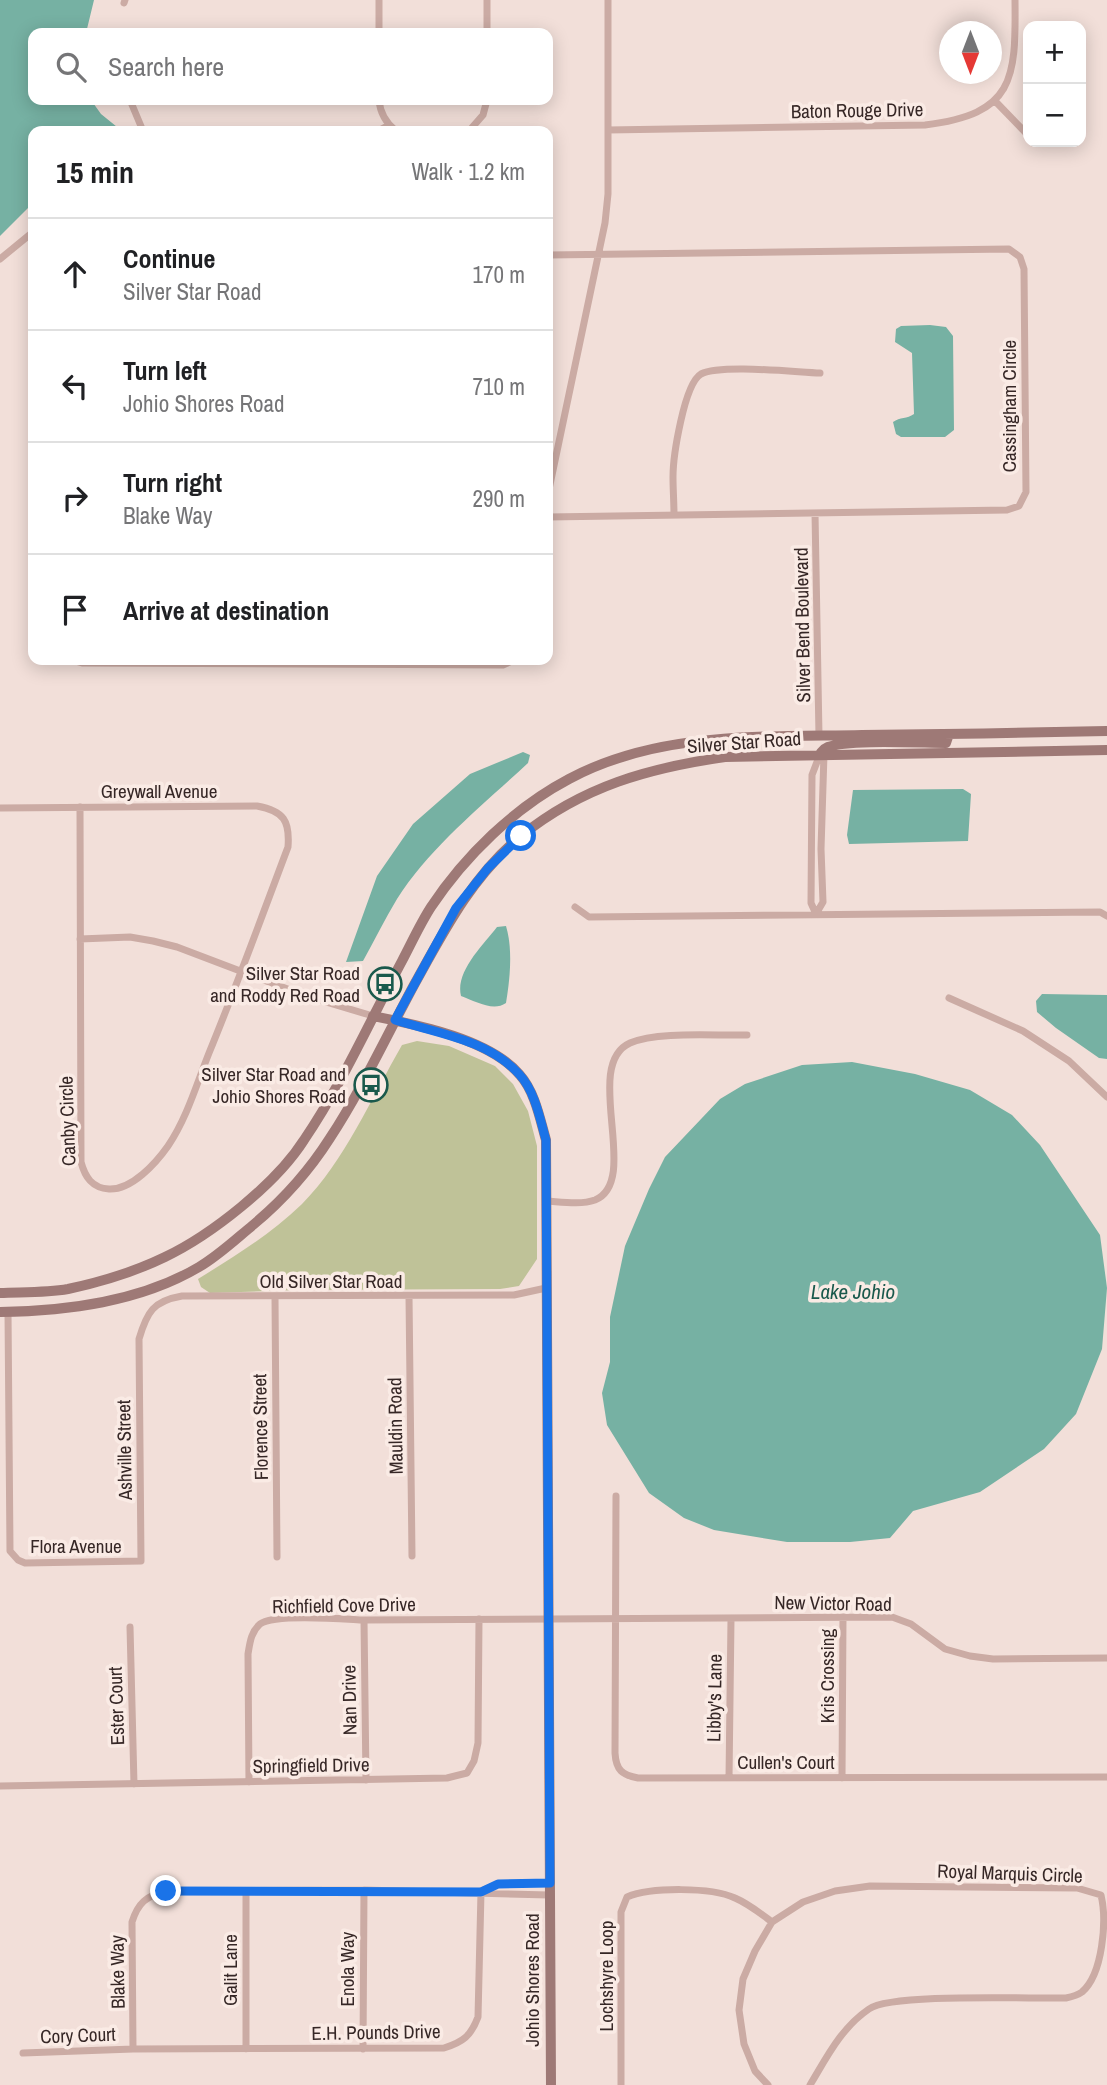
<!DOCTYPE html>
<html lang="en">
<head>
<meta charset="utf-8">
<style>
	body { margin:0; font-family:"Archivo Narrow",sans-serif; background:#f2f2f2; color:#202124 }
	.controls { position:absolute; right:21px; top:21px; display:grid; overflow:hidden; border-radius:14px; box-shadow:0 4px 18px #0003 }
	.controls button { width:63px; height:63px; display:grid; place-items:center; padding:0; border:0; border-bottom:2px solid #e0e0e0; background:#fff; color:#202124; font:35px sans-serif }
	.compass { position:absolute; left:939px; top:21px; width:63px; height:63px; border-radius:50%; background:#fff; box-shadow:0 4px 18px #0003; rotate:180deg }
	.stop { position:absolute; width:21px; height:21px; margin:-16px; border:5px solid #1a73e8; border-radius:50%; background:#fff }
	.stop.end { background:#1a73e8; border-color:#fff; box-shadow:0 2px 7px #0008 }
	.list { margin:0; padding:0; list-style:none }
	h2 { display:flex; justify-content:space-between; align-items:center; height:91px; margin:0; padding:0 28px; font-size:30px }
	h2 small { font-size:23px; font-weight:400; color:#757577 }
	.list li { display:grid; grid-template-columns:46px 1fr auto; gap:21px; align-items:center; box-sizing:border-box; height:112px; padding:0 28px; border-top:2px solid #e0e0e0 }
	.list b { display:block; font-size:26px; white-space:nowrap }
	.list p { margin:0; font-size:23px; white-space:nowrap; color:#757577 }
	.list em { font-size:23px; font-style:normal; color:#757577 }
	.icon { flex:none; width:38px; height:38px; fill:none; stroke:currentColor; stroke-width:2; stroke-linecap:round; stroke-linejoin:round }
	.map { position:relative; flex:none; width:1107px; height:2085px; overflow:hidden }
	.search { position:absolute; background:#fff; box-shadow:0 4px 18px #0003; left:28px; top:28px; width:525px; height:77px; display:flex; align-items:center; gap:18px; box-sizing:border-box; padding:0 24px; border-radius:14px; color:#757577; font-size:26px }
	.panel { position:absolute; background:#fff; box-shadow:0 4px 18px #0003; left:28px; top:126px; width:525px; height:539px; border-radius:14px }
	.map>svg:first-child { display:block }
	.green { fill:#bfc298 }
	.water { fill:#76b1a3 }
	.lines { fill:none; stroke-linecap:round; stroke-linejoin:round }
	.street { stroke:#cbaba4; stroke-width:7 }
	.secondary { stroke:#9e7976; stroke-width:10 }
	.route { stroke:#1a73e8; stroke-width:9 }
	.labels { text-anchor:middle; stroke-width:7; stroke-linejoin:round; paint-order:stroke }
	.street-label { font-size:19px; fill:#362726; stroke:#faebe5 }
	.poi-label { font-size:19px; fill:#362726; stroke:#faebe5; text-anchor:end }
	.water-label { font-size:21px; font-style:italic; fill:#1a594c; stroke:#faebe5 }
</style>
</head>
<body>
<div class="map">
<svg width="1107" height="2085" viewBox="0 0 1107 2085">
	<rect width="100%" height="100%" fill="#f2dfd9"/>
	<path class="green" d="M417 1041 449 1046 495 1066 513 1084 528 1111 537 1146V1259L519 1286 500 1289 296 1290 210 1293 201 1287 198 1279C235 1256 271 1234 302 1204 344 1162 372 1097 402 1045Z"/>
	<path class="water" d="M0 0H94L86 33H33V100H91L101 114 122 131H33V203L0 236Z
		M930 325 946 327 953 336 954 430 945 437H901L896 434 893 422C900 417 907 419 914 414L912 353 895 342 896 329 901 326Z
		M523 752 530 755 528 763C482 806 431 846 397 899 385 919 374 941 363 961L346 962 377 876 413 824 470 774Z
		M963 789 971 794 968 841 849 844 847 835 853 790Z
		M506 926C513 949 510 979 506 1003 493 1012 475 1001 461 996 455 972 483 945 497 927Z
		M1042 994 1107 995V1059L1099 1058 1056 1028 1037 1012 1036 1001Z
		M852 1062 915 1074 970 1090 1012 1115 1040 1145 1100 1235 1107 1288 1102 1349 1076 1414 1044 1449 980 1492 913 1511 890 1538 850 1542H787L714 1530 684 1518 649 1493 607 1425 602 1393 610 1362V1317L625 1246 649 1189 665 1157 720 1099 745 1084 802 1065Z"/>
	<g class="lines">
		<path class="street" d="M487 0V33
			M124 3 125 0
			M379 33V0
			M130 100 143 131
			M379 100C380 112 386 123 396 131
			M996 102 1026 133
			M608 130 925 125C1014 114 1016 80 1015 0
			M378 131 389 125
			M469 131 483 115 487 100
			M548 255 1009 249 1020 257 1024 269 1026 492 1019 506 1007 510 548 517
			M0 259 33 232
			M548 494 605 223 608 194V0
			M815 513 819 736
			M674 515C674 502 673 490 673 477 673 457 684 384 701 374 721 364 794 372 820 373
			M72 660 82 663 503 665 514 660
			M0 808 257 806C284 811 290 821 288 847 262 916 237 985 209 1053 197 1083 187 1118 168 1146 156 1163 132 1190 109 1189 92 1188 85 1177 81 1162L80 807
			M575 907 589 917 1100 912 1107 916
			M816 914 811 903 812 775 820 754
			M816 914 823 902 821 849 824 754
			M80 939 130 937 153 941 177 947 306 996 373 1016
			M949 998 1023 1031 1069 1061 1107 1097
			M547 1201C562 1202 581 1205 595 1200 642 1181 581 1065 630 1043 658 1031 715 1036 747 1035
			M409 1296 412 1556
			M275 1297 277 1557
			M8 1312 10 1551 18 1560 25 1563 141 1561 139 1339C147 1312 153 1301 182 1296L514 1295 546 1288
			M616 1496 615 1753C616 1770 622 1775 638 1778L1107 1777
			M364 1620 366 1780
			M130 1627 134 1784
			M729 1778 731 1619
			M842 1778 843 1616
			M249 1782 248 1654C250 1642 251 1632 260 1624 274 1613 343 1619 364 1620L892 1617 911 1624 945 1649 970 1656 993 1659 1107 1658
			M0 1786 447 1778 467 1773 474 1761 478 1743 479 1619
			M246 1891V2049
			M481 1891 498 1884 549 1883
			M133 2049 132 1922C138 1903 146 1896 166 1891L364 1890 549 1895
			M363 2049 364 1890
			M23 2053 133 2049 444 2048C463 2042 471 2036 478 2017L481 1892
			M621 2085V1912L627 1897C651 1887 711 1887 735 1898 749 1904 760 1913 772 1922
			M768 2085 755 2071 744 2044 739 2010 743 1979 755 1951 772 1922 803 1902 835 1891 870 1886 1077 1888 1101 1895C1107 1920 1103 1974 1082 1992 1078 1995 1071 1997 1066 1998 1030 1999 892 1993 869 2009 841 2028 827 2057 810 2085"/>
		<path class="secondary" d="M820 754C823 750 823 749 828 747 848 739 921 743 946 743L949 734
			M373 1016C418 1025 490 1039 520 1075 535 1092 540 1119 546 1140L551 2085
			M0 1293C22 1292 46 1293 68 1289 101 1282 134 1272 165 1257 211 1235 276 1184 304 1140 342 1084 370 1021 402 961 411 944 420 924 431 907 465 856 514 808 569 779 658 731 765 737 862 735 944 734 1025 733 1107 731
			M0 1312C67 1311 140 1302 199 1267 218 1256 236 1239 253 1225 283 1200 309 1171 330 1138 361 1091 387 1035 414 985 444 931 472 876 521 836 583 786 649 768 725 757L1107 750"/>
	</g>
	<g class="lines">
		<path class="route" d="M166 1891 481 1892 498 1884 550 1883 546 1140C540 1119 535 1091 519 1074 488 1040 437 1033 395 1020L456 908 488 868 521 836"/>
	</g>
	<defs>
		<symbol id="bus-ring" viewBox="-11 -11 22 22"><circle r="9.5" fill="#faebe5" stroke="#1a594c" stroke-width="1.5"/><path d="M-5-6H5V4H4V6H2V4H-2V6H-4V4H-5ZM-3.5-4V0h7V-4ZM-3.5 1.2v1.5H-2V1.2ZM2 1.2v1.5H3.5V1.2Z" fill="#1a594c"/></symbol>
	</defs>
	<g fill-rule="evenodd">
		<use href="#bus-ring" x="366" y="965" width="38" height="38"/>
		<use href="#bus-ring" x="352" y="1066" width="38" height="38"/>
	</g>
	<g class="labels">
		<g class="street-label">
			<text transform="translate(857 110) rotate(-1)" y="7">Baton Rouge Drive</text>
			<text transform="translate(1009 406) rotate(-90)" y="7">Cassingham Circle</text>
			<text transform="translate(802 625) rotate(-91)" y="7">Silver Bend Boulevard</text>
			<text transform="translate(744 742) rotate(-4)" y="7">Silver Star Road</text>
			<text x="159" y="798">Greywall Avenue</text>
			<text transform="translate(67 1121) rotate(-92)" y="7">Canby Circle</text>
			<text x="331" y="1288">Old Silver Star Road</text>
			<text transform="translate(395 1426) rotate(-91)" y="7">Mauldin Road</text>
			<text transform="translate(260 1427) rotate(-91)" y="7">Florence Street</text>
			<text transform="translate(124 1450) rotate(-91)" y="7">Ashville Street</text>
			<text x="76" y="1553">Flora Avenue</text>
			<text transform="translate(833 1603) rotate(1)" y="7">New Victor Road</text>
			<text transform="translate(344 1605) rotate(-1)" y="7">Richfield Cove Drive</text>
			<text transform="translate(827 1676) rotate(-90)" y="7">Kris Crossing</text>
			<text transform="translate(714 1698) rotate(-89)" y="7">Libby's Lane</text>
			<text transform="translate(349 1700) rotate(-91)" y="7">Nan Drive</text>
			<text transform="translate(116 1706) rotate(-92)" y="7">Ester Court</text>
			<text x="786" y="1769">Cullen's Court</text>
			<text transform="translate(311 1765) rotate(-1)" y="7">Springfield Drive</text>
			<text transform="translate(1010 1873) rotate(2)" y="7">Royal Marquis Circle</text>
			<text transform="translate(347 1969) rotate(-90)" y="7">Enola Way</text>
			<text transform="translate(230 1970) rotate(-90)" y="7">Galit Lane</text>
			<text transform="translate(117 1972) rotate(-91)" y="7">Blake Way</text>
			<text transform="translate(606 1976) rotate(-90)" y="7">Lochshyre Loop</text>
			<text transform="translate(532 1980) rotate(-90)" y="7">Johio Shores Road</text>
			<text transform="translate(376 2032) rotate(-1)" y="7">E.H. Pounds Drive</text>
			<text transform="translate(78 2035) rotate(-2)" y="7">Cory Court</text>
		</g>
		<g class="poi-label">
			<text x="360" y="980">Silver Star Road<tspan x="360" dy="22">and Roddy Red Road</tspan></text>
			<text x="346" y="1081">Silver Star Road and<tspan x="346" dy="22">Johio Shores Road</tspan></text>
		</g>
		<g class="water-label">
			<text x="853" y="1299">Lake Johio</text>
		</g>
	</g>
</svg>
<div class="controls">
<button>+</button>
<button>−</button>
</div>
<svg class="compass" viewBox="-18 -18 36 36"><path d="M0-13l5 13h-10z" fill="#e53935"/><path d="M0 13l5-13h-10z" fill="#757577"/></svg>
<div class="stop" style="left:521px;top:836px"></div>
<div class="stop end" style="left:166px;top:1891px"></div>
<div class="search"><svg class="icon" aria-label="search" viewBox="0 0 24 24"><circle cx="10" cy="10" r="6"/><path d="M15 15l6 6"/></svg>Search here</div>
<section class="panel">
<h2>15 min<small>Walk · 1.2 km</small></h2>
<ul class="list">
<li><svg class="icon" aria-label="ahead" viewBox="0 0 24 24"><path d="M12 20V5M6 11l6-6 6 6"/></svg><div><b>Continue</b><p>Silver Star Road</p></div><em>170 m</em></li>
<li><svg class="icon" aria-label="left" viewBox="0 0 24 24"><path d="M17 20v-9H6M10 6l-5 5 5 5"/></svg><div><b>Turn left</b><p>Johio Shores Road</p></div><em>710 m</em></li>
<li><svg class="icon" aria-label="right" viewBox="0 0 24 24"><path d="M7 20v-9h11M14 6l5 5-5 5"/></svg><div><b>Turn right</b><p>Blake Way</p></div><em>290 m</em></li>
<li><svg class="icon" aria-label="arrive" viewBox="0 0 24 24"><path d="M6 21V4h12l-3 4 3 4H6"/></svg><div><b>Arrive at destination</b></div></li>
</ul>
</section>
</div>
</body>
</html>
